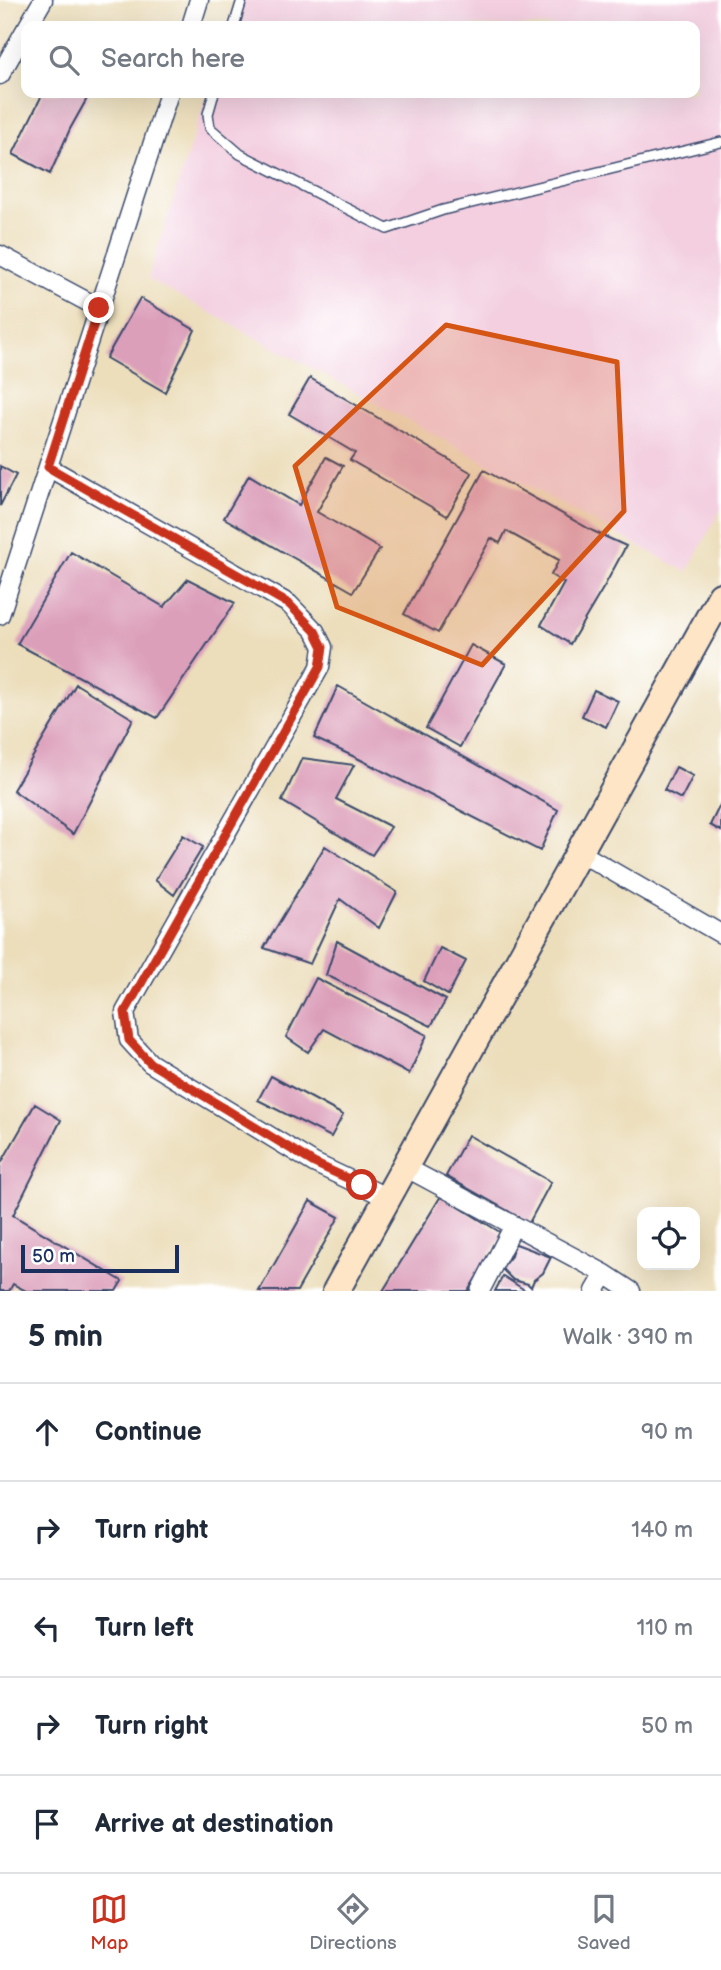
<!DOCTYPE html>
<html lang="en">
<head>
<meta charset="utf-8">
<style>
	body { margin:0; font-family:"Balsamiq Sans",sans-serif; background:#f6f6f7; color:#1f2937 }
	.controls { position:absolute; right:21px; bottom:21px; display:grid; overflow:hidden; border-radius:14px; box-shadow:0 7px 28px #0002 }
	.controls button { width:63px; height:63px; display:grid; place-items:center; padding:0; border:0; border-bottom:2px solid #e0e1e3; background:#fff; color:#1f2937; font:35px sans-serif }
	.scale { position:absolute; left:21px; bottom:18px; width:158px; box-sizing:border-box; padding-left:7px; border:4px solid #1b2f5e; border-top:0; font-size:19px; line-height:24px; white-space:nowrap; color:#1b2f5e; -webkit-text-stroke:5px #fff; paint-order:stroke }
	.stop { position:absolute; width:21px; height:21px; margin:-16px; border:5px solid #c8321e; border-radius:50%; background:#fff }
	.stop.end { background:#c8321e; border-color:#fff; box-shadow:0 2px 7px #0008 }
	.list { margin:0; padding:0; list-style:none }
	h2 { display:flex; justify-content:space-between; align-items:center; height:91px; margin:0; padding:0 28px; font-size:30px }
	h2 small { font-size:23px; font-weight:400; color:#747a83 }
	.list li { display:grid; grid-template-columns:46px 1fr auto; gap:21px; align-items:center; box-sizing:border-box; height:98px; padding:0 28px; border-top:2px solid #e0e1e3 }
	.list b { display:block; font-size:26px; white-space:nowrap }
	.list em { font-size:23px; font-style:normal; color:#747a83 }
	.icon { flex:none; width:38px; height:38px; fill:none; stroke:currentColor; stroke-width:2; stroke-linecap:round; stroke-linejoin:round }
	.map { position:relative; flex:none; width:721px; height:1291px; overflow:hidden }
	.search { position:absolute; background:#fff; box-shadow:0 7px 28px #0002; left:21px; right:21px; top:21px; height:77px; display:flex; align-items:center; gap:18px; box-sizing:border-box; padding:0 24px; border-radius:14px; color:#747a83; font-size:26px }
	.sheet { height:581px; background:#fff }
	nav { display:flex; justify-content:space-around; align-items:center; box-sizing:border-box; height:98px; border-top:2px solid #e0e1e3; background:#fff; font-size:19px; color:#747a83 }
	nav a { display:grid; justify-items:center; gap:4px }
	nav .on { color:#c8321e }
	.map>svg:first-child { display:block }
	.built { fill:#f3cfe0 }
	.building { fill:#dc9fba }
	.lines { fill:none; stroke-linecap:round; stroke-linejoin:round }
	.service-casing { stroke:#3a496c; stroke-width:12 }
	.minor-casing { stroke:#3a496c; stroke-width:21 }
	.secondary-casing { stroke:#3a496c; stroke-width:30 }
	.service { stroke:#fff; stroke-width:9 }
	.minor { stroke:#fff; stroke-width:18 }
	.secondary { stroke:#fde5c5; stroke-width:26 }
	.route { stroke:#c8321e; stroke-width:9 }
	.marked { fill:#d45514; fill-opacity:0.2; stroke:#d45514; stroke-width:5; stroke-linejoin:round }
</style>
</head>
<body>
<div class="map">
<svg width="721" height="1291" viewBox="0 0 721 1291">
	<rect width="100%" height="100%" fill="#fff"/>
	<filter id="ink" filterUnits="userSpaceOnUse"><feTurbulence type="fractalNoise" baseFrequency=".0143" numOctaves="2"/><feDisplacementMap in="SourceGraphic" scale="14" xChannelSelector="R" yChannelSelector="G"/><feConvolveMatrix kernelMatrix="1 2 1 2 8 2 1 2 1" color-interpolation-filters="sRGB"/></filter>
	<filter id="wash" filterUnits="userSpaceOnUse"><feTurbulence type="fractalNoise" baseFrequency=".00686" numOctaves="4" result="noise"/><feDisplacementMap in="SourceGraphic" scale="28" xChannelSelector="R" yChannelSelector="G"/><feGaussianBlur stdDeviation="1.57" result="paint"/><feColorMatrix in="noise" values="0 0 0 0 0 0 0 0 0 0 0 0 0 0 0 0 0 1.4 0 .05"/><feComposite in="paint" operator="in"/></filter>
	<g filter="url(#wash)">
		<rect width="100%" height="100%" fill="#ecdebb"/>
		<path class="built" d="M236 0H721V509L687 572 148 279 207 93H695V26H227Z"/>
		<g id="blocks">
			<path class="building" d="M43 93H84L89 95 70 129 50 174 13 154Z
				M140 298 195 330 165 392 106 358Z
				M310 378 472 473 447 516 350 460 355 453 289 414Z
				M326 457 343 466 317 512 380 549 353 592 224 518 249 475 299 505Z
				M0 466 16 475 0 506Z
				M484 470 593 531 626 546 605 585 570 644 541 625 564 583 551 575 559 560 506 531 500 543 491 538 438 633 404 614Z
				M71 552 164 607 188 579 235 603 157 718 17 644Z
				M471 645 506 664 460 747 426 728Z
				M76 684 133 719 73 834 13 790Z
				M338 686 558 810 540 851 359 759 314 738Z
				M594 690 618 701 606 727 582 716Z
				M302 758 354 765 336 799 391 827 372 855 282 801Z
				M676 767 693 776 681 799 664 790Z
				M721 803V831L710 825Z
				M183 835 203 847 174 895 155 880Z
				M325 846 397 892 379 928 340 899 310 964 264 948Z
				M337 941 446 1000 431 1026 326 975Z
				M440 948 466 961 448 995 424 981Z
				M316 978 427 1035 409 1074 324 1029 308 1052 286 1037Z
				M271 1076 343 1115 331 1137 258 1100Z
				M35 1104 61 1120 13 1215 122 1281 116 1291H26L13 1284 9 1291H0V1165Z
				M468 1135 551 1182 529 1223 446 1176Z
				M441 1196 503 1234 468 1291H383Z
				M310 1201 339 1217 297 1291H259Z
				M516 1244 551 1257 543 1273 534 1280 531 1287 528 1284 513 1280 503 1270 502 1267 511 1256 513 1247Z
				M503 1276 526 1291H495Z"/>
		</g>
	</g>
	<g filter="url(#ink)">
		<use href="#blocks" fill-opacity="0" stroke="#3a496c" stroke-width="2"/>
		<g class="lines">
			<defs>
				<path id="service" d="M234 26 242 0
					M214 93 208 114 210 128 240 154 387 229 443 210 721 142"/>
				<path id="minor" d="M28 26 43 0
					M191 26 199 0
					M0 75 26 29
					M0 255 99 308
					M48 467 289 604 315 631 323 647 320 667 125 1012 129 1040 150 1063 314 1163 388 1198
					M0 615 169 93
					M579 852 721 934
					M405 1167 605 1274 631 1291
					M480 1291 513 1227
					M595 1291 605 1274"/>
				<path id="secondary" d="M336 1291 721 596"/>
			</defs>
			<use href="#service" class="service-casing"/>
			<use href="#minor" class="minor-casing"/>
			<use href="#secondary" class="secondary-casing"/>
			<use href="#service" class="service"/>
			<use href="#minor" class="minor"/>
			<use href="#secondary" class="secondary"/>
		</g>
	</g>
	<g class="lines" filter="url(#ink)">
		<path class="route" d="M99 308 48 467 289 604 315 631 323 647 320 667 125 1012 129 1040 150 1063 314 1163 362 1185"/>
	</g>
	<path class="marked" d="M446 325 617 362 624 511 482 665 337 607 295 466Z"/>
</svg>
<div class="controls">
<button><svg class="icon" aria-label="locate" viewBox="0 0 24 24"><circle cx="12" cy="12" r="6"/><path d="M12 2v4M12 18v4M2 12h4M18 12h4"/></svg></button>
</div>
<div class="scale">50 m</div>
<div class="stop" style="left:362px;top:1185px"></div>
<div class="stop end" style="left:99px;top:308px"></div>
<div class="search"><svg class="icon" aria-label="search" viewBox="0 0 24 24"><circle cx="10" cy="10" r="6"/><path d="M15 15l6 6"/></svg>Search here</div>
</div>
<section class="sheet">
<h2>5 min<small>Walk · 390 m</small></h2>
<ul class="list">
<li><svg class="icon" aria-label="ahead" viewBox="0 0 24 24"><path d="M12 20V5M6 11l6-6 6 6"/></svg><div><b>Continue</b></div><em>90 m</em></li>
<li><svg class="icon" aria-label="right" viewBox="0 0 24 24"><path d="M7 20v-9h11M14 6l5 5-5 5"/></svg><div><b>Turn right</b></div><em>140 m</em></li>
<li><svg class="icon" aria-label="left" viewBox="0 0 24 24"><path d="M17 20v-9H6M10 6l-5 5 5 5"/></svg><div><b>Turn left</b></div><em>110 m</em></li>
<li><svg class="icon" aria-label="right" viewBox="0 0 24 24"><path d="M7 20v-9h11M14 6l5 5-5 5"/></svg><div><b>Turn right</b></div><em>50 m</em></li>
<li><svg class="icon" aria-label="arrive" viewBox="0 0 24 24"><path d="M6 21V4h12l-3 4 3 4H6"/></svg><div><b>Arrive at destination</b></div></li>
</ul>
</section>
<nav>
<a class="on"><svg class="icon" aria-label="map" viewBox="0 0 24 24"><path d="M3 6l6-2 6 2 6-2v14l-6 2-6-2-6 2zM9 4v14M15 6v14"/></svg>Map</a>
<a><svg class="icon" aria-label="directions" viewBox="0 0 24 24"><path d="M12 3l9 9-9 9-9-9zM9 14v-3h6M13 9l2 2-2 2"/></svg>Directions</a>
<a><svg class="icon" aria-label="saved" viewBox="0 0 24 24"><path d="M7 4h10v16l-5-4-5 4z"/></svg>Saved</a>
</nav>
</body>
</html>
